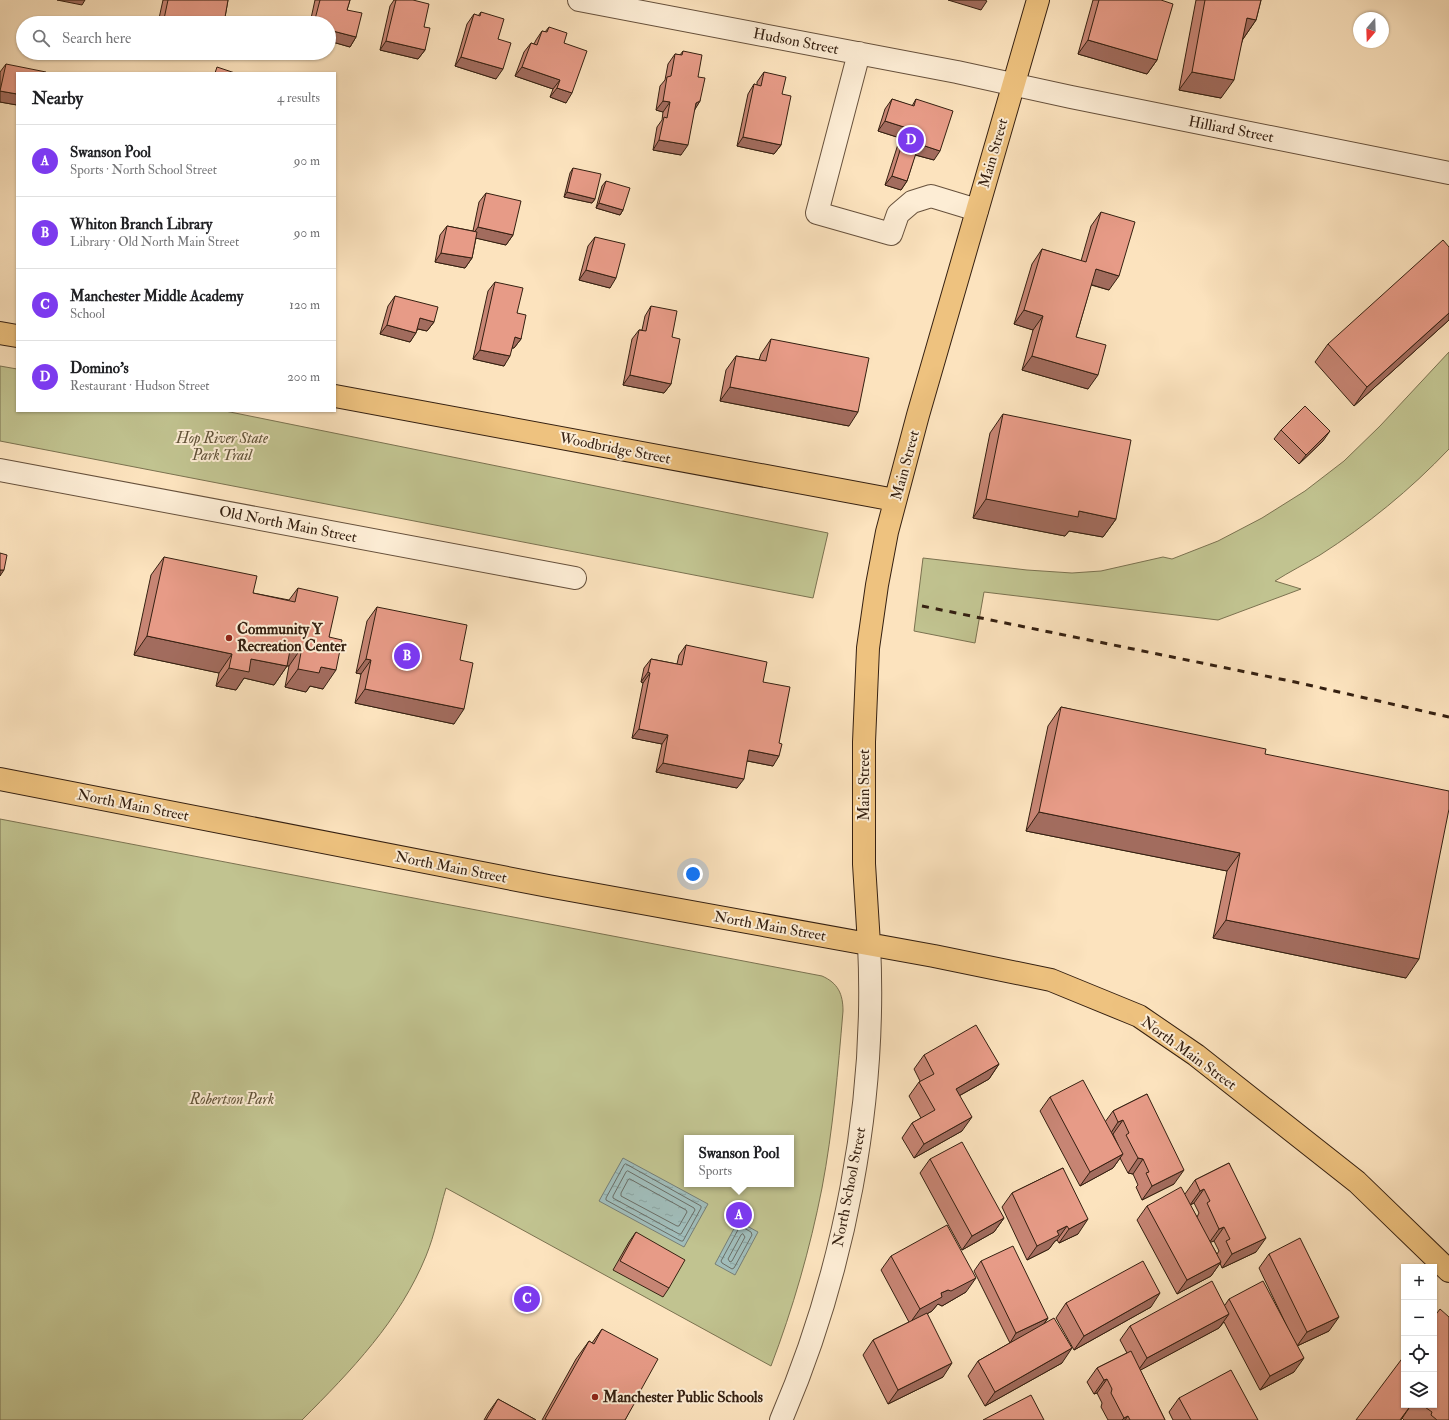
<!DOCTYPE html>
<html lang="en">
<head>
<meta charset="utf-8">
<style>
	body { margin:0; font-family:"IM FELL Double Pica",serif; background:#f2f2f2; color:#202124 }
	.controls { position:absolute; right:12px; bottom:12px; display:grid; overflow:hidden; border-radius:0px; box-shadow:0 1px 3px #0004 }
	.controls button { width:36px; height:36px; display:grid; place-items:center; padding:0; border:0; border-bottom:1px solid #e0e0e0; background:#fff; color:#202124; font:20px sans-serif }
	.compass { position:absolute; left:1353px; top:12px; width:36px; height:36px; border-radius:50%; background:#fff; box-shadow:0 1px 3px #0004; rotate:199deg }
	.you { position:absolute; left:693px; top:874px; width:14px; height:14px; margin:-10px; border:3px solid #fff; border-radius:50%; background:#1a73e8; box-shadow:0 0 0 6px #1a73e833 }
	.badge { display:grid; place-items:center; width:26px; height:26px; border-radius:50%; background:#7c3aed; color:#fff; font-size:13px; font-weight:700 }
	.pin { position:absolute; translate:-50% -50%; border:2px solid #fff; box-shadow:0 1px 4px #0006 }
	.popup { position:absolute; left:684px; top:1135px; width:110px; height:52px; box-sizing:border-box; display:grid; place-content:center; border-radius:0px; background:#fff; filter:drop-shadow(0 1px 3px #0005); font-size:13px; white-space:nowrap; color:#757577 }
	.popup b { font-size:15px; color:#202124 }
	.popup::after { content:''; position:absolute; left:50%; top:100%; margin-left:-8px; border:8px solid transparent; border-top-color:#fff }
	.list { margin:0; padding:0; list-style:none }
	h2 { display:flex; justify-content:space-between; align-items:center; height:52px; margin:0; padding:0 16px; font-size:17px }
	h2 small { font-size:13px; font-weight:400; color:#757577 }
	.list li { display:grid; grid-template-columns:26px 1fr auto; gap:12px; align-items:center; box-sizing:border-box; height:72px; padding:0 16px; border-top:1px solid #e0e0e0 }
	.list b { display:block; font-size:15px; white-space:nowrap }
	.list p { margin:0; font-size:13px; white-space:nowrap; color:#757577 }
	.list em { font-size:13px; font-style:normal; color:#757577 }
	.icon { flex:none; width:22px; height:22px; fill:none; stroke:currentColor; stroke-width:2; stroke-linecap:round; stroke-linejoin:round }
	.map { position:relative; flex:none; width:1449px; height:1420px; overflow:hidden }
	.search { position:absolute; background:#fff; box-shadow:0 1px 3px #0004; left:16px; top:16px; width:320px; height:44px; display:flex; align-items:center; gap:10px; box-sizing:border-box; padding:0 14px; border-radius:22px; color:#757577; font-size:15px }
	.panel { position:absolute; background:#fff; box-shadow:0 1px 3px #0004; left:16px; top:72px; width:320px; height:340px; border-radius:0px }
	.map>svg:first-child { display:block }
	.green { fill:#c1c390; stroke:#7b7250; fill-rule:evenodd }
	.water { fill:url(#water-ripples); stroke:#767e76 }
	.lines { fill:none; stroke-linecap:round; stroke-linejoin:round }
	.shore { stroke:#6b6e66; stroke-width:1 }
	.minor-casing { stroke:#67513c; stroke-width:24 }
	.major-casing { stroke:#352011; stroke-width:24 }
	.minor { stroke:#fdedd5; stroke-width:22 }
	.major { stroke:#eec27f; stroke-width:22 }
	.rail { stroke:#352011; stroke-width:3; stroke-dasharray:7 7; stroke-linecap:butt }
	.wall { fill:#c78574; stroke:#352011; fill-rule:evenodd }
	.shaded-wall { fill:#a26c5e; stroke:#352011 }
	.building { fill:#e79b87; stroke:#352011 }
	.poi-dot { fill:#8f2418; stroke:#fdedd5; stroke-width:1.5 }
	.labels { text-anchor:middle; stroke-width:4; stroke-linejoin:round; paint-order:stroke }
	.street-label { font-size:15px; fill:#352011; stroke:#fdedd5 }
	.park-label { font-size:15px; font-style:italic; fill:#5f5137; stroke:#fdedd5 }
	.poi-label { font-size:15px; font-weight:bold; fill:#352011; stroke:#fdedd5; text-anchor:start }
</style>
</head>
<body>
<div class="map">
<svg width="1449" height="1420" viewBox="0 0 1449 1420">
	<defs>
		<pattern id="water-ripples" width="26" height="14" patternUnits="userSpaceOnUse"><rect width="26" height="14" fill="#a1bdba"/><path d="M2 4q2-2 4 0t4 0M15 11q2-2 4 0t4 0" fill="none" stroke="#8ba29f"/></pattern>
	</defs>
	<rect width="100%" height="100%" fill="#fce3be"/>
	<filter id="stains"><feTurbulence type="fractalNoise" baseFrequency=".005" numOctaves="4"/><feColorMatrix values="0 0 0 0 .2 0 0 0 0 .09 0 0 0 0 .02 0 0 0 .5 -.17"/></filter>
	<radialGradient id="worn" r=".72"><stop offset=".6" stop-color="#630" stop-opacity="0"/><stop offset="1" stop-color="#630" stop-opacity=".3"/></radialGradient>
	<path class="green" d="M1449 352V449C1410 490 1367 525 1320 555 1305 564 1289 572 1275 581L1301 589 1218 620 984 592 975 643 914 631 923 558 1027 570 1072 573 1101 571 1163 557 1172 559 1218 541 1262 518 1305 491 1344 461 1380 426Z
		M0 366 17 369V411H225L828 533 813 598 0 441Z
		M0 819 822 976C838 983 843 994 843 1011 838 1070 833 1130 822 1188 810 1249 793 1308 771 1366L446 1188C439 1211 435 1234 426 1256 400 1320 351 1371 302 1420H0ZM687 1138H791V1184H687Z"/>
	<path class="water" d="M623 1158 708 1204 684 1247 599 1201Z
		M738 1221 758 1232 735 1275 715 1264Z"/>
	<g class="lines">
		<path class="shore" d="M626 1164 701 1206V1208L683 1241H681L606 1200V1198L624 1165Z
			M628 1171 694 1208 695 1210 681 1234H679L613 1198V1196L626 1172Z
			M630 1179 686 1210 687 1212 679 1226H677L621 1196V1193L628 1180Z
			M742 1227 751 1232 752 1235 734 1268 732 1269 722 1263 721 1261 739 1228Z
			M743 1234 745 1237 732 1261 730 1262 728 1259 741 1235Z"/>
		<defs>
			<path id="minor" d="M579 0 957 72 1071 97 1449 173
				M859 53 817 213 891 234 898 214 912 202 931 196 977 210
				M0 470 575 578
				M781 1420C844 1274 877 1103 869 944"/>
			<path id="major" d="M0 333 17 336
				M335 396 895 500
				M0 779 548 886 934 956 1051 980 1139 1016 1196 1055 1357 1182 1449 1271
				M869 944 864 864V742L868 648 877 585 887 532 918 415 1038 0"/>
		</defs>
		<use href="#minor" class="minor-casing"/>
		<use href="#major" class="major-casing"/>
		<use href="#minor" class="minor"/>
		<use href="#major" class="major"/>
		<path class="rail" d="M922 606 1295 682 1449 717"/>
	</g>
	<path class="wall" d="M163 0H228L224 23H158Z
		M315 0H350L347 10 356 37 350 47 329 41V23H310Z
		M394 0H413L424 27 425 50 418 59 380 50 390 6Z
		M1093 0H1161L1157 60 1147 74 1078 54Z
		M1196 0H1261L1256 20 1243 39 1221 98 1179 90Z
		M481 12 498 39 496 79 455 66 467 24 474 14 478 16Z
		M549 27 564 43 566 103 550 97 553 89 515 76 524 52 531 43 534 44 536 40 542 31 545 32Z
		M683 51 698 77 700 101 694 110 681 155 653 150 657 127 662 120 663 112 656 110 660 86 665 80 668 64 675 54 680 55Z
		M6 64 17 73V105L0 102V72Z
		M764 72 782 94 781 145 774 154 737 146 748 94 754 84 757 85V82Z
		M892 99 912 106 916 99 934 160 915 155 907 181 901 190 885 185 900 138 878 131 885 109Z
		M573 168 595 199 592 203 564 197 570 173Z
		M606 181 623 210 620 215 596 208 602 186Z
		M486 193 513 235 506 245 476 238 472 258 465 268 435 262 440 235 447 226 473 231 479 202Z
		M1101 212 1109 290 1091 285 1076 337 1088 389 1022 370 1033 330 1014 324 1032 264 1042 249 1081 261 1091 226Z
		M595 237 610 288 579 280 588 246Z
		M495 282 517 313 521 339 514 348H512L504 366 473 359 488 291Z
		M395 296 434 322 427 331 418 329 410 342 380 334 388 306Z
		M651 306 672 337 671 384 664 393 623 385 632 339 639 330H642L645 316Z
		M1449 320 1354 406 1315 362 1328 344Z
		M771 339 849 426 720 401 726 370 736 356 759 360 761 354Z
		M1003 414 1116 519 1103 537 1069 531 1065 536 973 518 990 433Z
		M1281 430 1323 441 1299 464 1274 439Z
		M164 557 253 593 289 600 298 588 329 637 323 689 310 686 306 692 285 687 289 666H287L274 685 244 678 236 690 216 686 219 673 134 655 151 575Z
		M377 607 460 660 454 724 355 703 361 674 356 673 367 621Z
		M686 645 763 682 773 766 747 761 737 788 656 772 662 744 632 738 643 683 641 682 644 668 651 659 677 664 679 655Z
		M1061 707 1265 754 1406 978 1213 938 1227 871 1026 831 1048 726Z
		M924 1055 999 1064 989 1079 959 1096 962 1131 914 1158 902 1138 912 1123 921 1118 909 1096 919 1082 920 1081 914 1069Z
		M1147 1094 1174 1184 1142 1200 1136 1187 1138 1185 1133 1174 1128 1173 1120 1158 1113 1168 1080 1186 1040 1111 1050 1097 1105 1122 1113 1111ZM1113 1134 1118 1145V1146L1112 1135Z
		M930 1159 1004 1218 994 1232 962 1250 920 1173Z
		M1229 1163 1256 1252 1222 1268 1220 1263 1211 1276 1177 1294 1137 1220 1147 1206 1185 1194 1195 1180ZM1194 1203 1199 1213 1197 1217 1190 1205ZM1214 1241 1219 1251 1217 1254 1210 1242Z
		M1063 1168 1078 1234 1059 1243 1057 1240 1055 1241 1049 1249 1027 1260 1002 1207 1012 1193Z
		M636 1232 669 1288 663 1297 613 1270 629 1242Z
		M1269 1254 1329 1331 1297 1346 1294 1372 1260 1390 1224 1322 1219 1328 1140 1370 1165 1420H1108L1101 1407 1102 1403 1097 1393 1094 1394 1087 1382 1097 1368 1127 1353 1120 1340 1130 1326 1225 1305 1229 1299 1293 1339 1259 1268Z
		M891 1256 966 1292 942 1306 938 1304 937 1305 932 1311 927 1314 943 1377 888 1404 863 1355 873 1340 909 1322 881 1270Z
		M981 1261 1048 1318 1044 1324 1062 1363 985 1406 968 1376 978 1361 1015 1340 1010 1343 974 1271Z
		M1066 1303 1151 1307 1074 1350 1056 1318Z
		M602 1329 637 1397 625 1420H542L576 1359 589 1341 592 1343Z
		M1179 1398 1258 1420H1173L1169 1412Z
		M498 1399 536 1420H484L488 1413Z
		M1404 1405H1434L1449 1420H1404L1402 1418Z"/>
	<path class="shaded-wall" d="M57 0H85L82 5Z
		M948 0H985L987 1 981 10Z
		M1247 18 1256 20 1243 39 1234 37Z
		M164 19 183 23H161Z
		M329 30 356 37 350 47 329 41Z
		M1088 40 1157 60 1147 74 1078 54Z
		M386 41 425 50 418 59 380 50Z
		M461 57 503 69 496 79 455 66Z
		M522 67 560 80 553 89 515 76Z
		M1192 72 1234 80 1221 98 1179 90Z
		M557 88 572 93 566 103 550 97Z
		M0 91 17 94V105L0 102Z
		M663 101 670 102 663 112 656 110Z
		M700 101 694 111 696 103Z
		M885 121 907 128 900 138 878 131Z
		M743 137 781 145 774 154 737 146Z
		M659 140 688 145 681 155 653 150Z
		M919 144 940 151 934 160 912 154Z
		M892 176 907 181 901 190 885 185Z
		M567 192 595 199 592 203 564 197Z
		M599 203 623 210 620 215 596 208Z
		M478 227 513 235 506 245 471 237Z
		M441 253 472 258 465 268 435 262Z
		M1096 269 1119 276 1109 290 1086 283Z
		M586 270 616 278 610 288 579 280Z
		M1024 310 1043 316 1033 330 1014 324Z
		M1449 313V320L1354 406 1367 387Z
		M420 318 434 322 427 331 414 328Z
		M387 325 416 333 410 342 380 334Z
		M515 337 521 339 514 348 508 347Z
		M480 350 510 356 504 366 473 359Z
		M1032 356 1098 375 1088 389 1022 370Z
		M630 375 671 384 664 393 623 385Z
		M730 387 858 412 849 426 720 401Z
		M1330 431 1323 441 1299 464 1306 455Z
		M986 499 1079 511 1116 519 1103 537 1069 531 1065 536 973 518Z
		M0 570H4L0 576Z
		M147 636 232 654 219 673 134 655Z
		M291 645 302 647 289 666 278 664Z
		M251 659 287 666 274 685 244 678 236 690 216 686 229 668Z
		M366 659 371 660 361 674 356 673Z
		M321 667 336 670 323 689 310 686 306 692 285 687 298 669Z
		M648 672 650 673 643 683 641 682Z
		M365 689 464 709 454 724 355 703Z
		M639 729 668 735 662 744 632 738Z
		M749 750 779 756 773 766 743 760Z
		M663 763 744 779 737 788 656 772Z
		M1039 812 1240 853 1227 871 1026 831Z
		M1226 920 1419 959 1406 978 1213 938Z
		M999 1064 989 1079 946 1103 956 1089Z
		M972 1117 962 1131 914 1158 924 1144Z
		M1123 1120 1113 1134 1109 1136 1118 1122Z
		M1123 1154 1113 1168 1080 1186 1090 1172Z
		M1138 1158 1143 1159 1133 1174 1128 1173Z
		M1184 1170 1174 1184 1142 1200 1152 1186Z
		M1204 1189 1194 1203 1190 1205 1200 1191Z
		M1004 1218 994 1232 962 1250 972 1236Z
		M1088 1219 1078 1234 1059 1243 1069 1229Z
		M1067 1226 1057 1240 1055 1241 1049 1249 1027 1260 1037 1246 1057 1231Z
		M1224 1227 1214 1241 1209 1243 1219 1229Z
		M1266 1238 1256 1252 1222 1268 1232 1254Z
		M1221 1262 1211 1276 1177 1294 1187 1280Z
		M976 1278 966 1292 942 1306 938 1304 937 1305 932 1311 910 1323 920 1309 941 1293Z
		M1160 1293 1151 1307 1074 1350 1084 1336Z
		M1229 1314 1219 1328 1137 1372 1147 1358Z
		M1339 1317 1329 1331 1297 1346 1307 1332Z
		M1048 1318 1041 1328 1010 1343 1016 1333Z
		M1072 1348 1062 1363 985 1406 995 1392Z
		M1304 1358 1294 1372 1260 1390 1270 1376Z
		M952 1363 943 1377 888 1404 898 1390Z
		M1107 1379 1097 1393 1094 1394 1104 1380Z
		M1411 1405 1401 1420H1400Z
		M1128 1416 1125 1420H1122L1124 1418Z"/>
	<path class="building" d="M168 0H228L224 23H183L164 19Z
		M320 0H350L347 10 362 13 356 37 329 30V23H314Z
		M396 0H413L429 4 424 27 430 28 425 50 386 41Z
		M1099 0H1161L1173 4 1157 60 1088 40Z
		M1205 0H1261L1256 20 1247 18 1234 80 1192 72Z
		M481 12 504 19 498 39 511 43 503 69 461 57 474 14 480 16Z
		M549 27 567 33 564 43 587 51 572 93 557 88 560 80 522 67 531 43 537 45 542 31 547 32Z
		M683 51 702 55 698 77 705 78 700 101 696 103 688 145 659 140 664 117 667 118 670 102 663 101 667 77 671 76 675 54 682 55Z
		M6 64 46 72V73H17V94L0 91Z
		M217 67 235 73H215Z
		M764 72 786 77 782 94 791 96 781 145 743 137 754 84 761 86Z
		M892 99 914 106 916 99 953 111 940 151 919 144 907 181 892 176 907 128 885 121Z
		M573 168 601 174 595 199 567 192Z
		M606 181 630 188 623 210 599 203Z
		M486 193 521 201 513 235 478 227Z
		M1101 212 1135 222 1119 276 1096 269 1076 337 1106 345 1098 375 1032 356 1043 316 1024 310 1042 249 1086 262Z
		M447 226 477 232 472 258 441 253Z
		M595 237 625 244 616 278 586 270Z
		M1443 240 1449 247V313L1367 387 1328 344Z
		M495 282 523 288 517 313 526 315 521 339 515 337 510 356 480 350Z
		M395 296 438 307 434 322 420 318 416 333 387 325Z
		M651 306 677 311 672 337 680 339 671 384 630 375 639 330 646 331Z
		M771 339 869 358 858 412 730 387 736 356 766 361Z
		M1305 406 1330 431 1306 455 1281 430Z
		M1003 414 1131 440 1116 519 1079 511 1078 517 986 499Z
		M0 553 7 555 4 570H0Z
		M164 557 257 576 253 593 295 602 298 588 338 597 329 637 342 640 336 670 321 667 319 673 298 669 302 647 291 645 287 666 251 659 249 672 229 668 232 654 147 636Z
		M377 607 467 625 460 660 473 663 464 709 365 689 371 660 366 659Z
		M686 645 767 662 763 682 790 687 779 743 782 744 779 756 749 750 744 779 663 763 668 735 639 729 650 673 648 672 651 659 682 665Z
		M1061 707 1266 749 1265 754 1449 791V809L1419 959 1226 920 1240 853 1039 812Z
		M976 1025 999 1064 956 1089 972 1117 924 1144 912 1123 935 1110 919 1082 934 1074 924 1055Z
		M1083 1080 1123 1154 1090 1172 1050 1097Z
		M1147 1094 1184 1170 1152 1186 1146 1173 1149 1172 1143 1159 1138 1158 1126 1135 1129 1133 1123 1120 1118 1122 1113 1111Z
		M962 1142 1004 1218 972 1236 930 1159Z
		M1229 1163 1266 1238 1232 1254 1226 1241 1230 1239 1224 1227 1219 1229 1207 1203 1210 1201 1204 1189 1200 1191 1195 1180Z
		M1063 1168 1088 1219 1069 1229 1067 1226 1057 1231 1059 1235 1037 1246 1012 1193Z
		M1181 1187 1221 1262 1187 1280 1147 1206Z
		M947 1225 976 1278 951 1291 948 1290 941 1293 942 1297 920 1309 891 1256Z
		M636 1232 685 1260 669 1288 620 1261Z
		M1300 1238 1339 1317 1307 1332 1269 1254Z
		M1013 1246 1048 1318 1016 1333 981 1261Z
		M1143 1261 1160 1293 1084 1336 1066 1303Z
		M1212 1281 1229 1314 1147 1358 1130 1326Z
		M1263 1281 1304 1358 1270 1376 1229 1299Z
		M1440 1309 1449 1317V1420H1437L1431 1415 1432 1412 1422 1405H1434V1317Z
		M927 1313 952 1363 898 1390 873 1340Z
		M1054 1318 1072 1348 995 1392 978 1361Z
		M602 1329 658 1359 637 1397H638L625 1420H547L545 1419 589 1341 594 1344Z
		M1131 1351 1165 1420H1130L1128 1416 1124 1418 1111 1393 1112 1389 1107 1379 1104 1380 1097 1368Z
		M1404 1356V1405H1411L1400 1420H1356Z
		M1231 1370 1258 1420H1191L1179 1398Z
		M1031 1395 1044 1420H983Z
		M498 1399 536 1420H486Z"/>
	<g class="poi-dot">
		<circle cx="229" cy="638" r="4"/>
		<circle cx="595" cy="1397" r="4"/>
	</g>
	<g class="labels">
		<g class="street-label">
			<text transform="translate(796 41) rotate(11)" y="5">Hudson Street</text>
			<text transform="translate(1231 129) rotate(11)" y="5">Hilliard Street</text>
			<text transform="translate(993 153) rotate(-74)" y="5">Main Street</text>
			<text transform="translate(615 448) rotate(11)" y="5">Woodbridge Street</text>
			<text transform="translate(905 465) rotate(-75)" y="5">Main Street</text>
			<text transform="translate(288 524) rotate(11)" y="5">Old North Main Street</text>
			<text transform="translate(864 785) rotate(-90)" y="5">Main Street</text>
			<text transform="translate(133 805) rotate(11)" y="5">North Main Street</text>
			<text transform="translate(451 867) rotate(11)" y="5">North Main Street</text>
			<text transform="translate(770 926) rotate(10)" y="5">North Main Street</text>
			<text transform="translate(1189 1053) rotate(36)" y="5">North Main Street</text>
			<text transform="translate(849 1187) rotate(-79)" y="5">North School Street</text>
		</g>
		<g class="park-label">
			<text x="222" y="443">Hop River State<tspan x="222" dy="17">Park Trail</tspan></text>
			<text x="232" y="1104">Robertson Park</text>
		</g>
		<g class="poi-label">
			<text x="237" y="634">Community Y<tspan x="237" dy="17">Recreation Center</tspan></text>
			<text x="603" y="1402">Manchester Public Schools</text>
		</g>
	</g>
	<rect width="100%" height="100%" filter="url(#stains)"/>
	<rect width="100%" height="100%" fill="url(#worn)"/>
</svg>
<div class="controls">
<button>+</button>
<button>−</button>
<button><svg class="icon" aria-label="locate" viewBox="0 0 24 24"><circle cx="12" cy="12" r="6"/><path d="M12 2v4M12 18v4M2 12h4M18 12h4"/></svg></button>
<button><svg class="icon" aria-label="layers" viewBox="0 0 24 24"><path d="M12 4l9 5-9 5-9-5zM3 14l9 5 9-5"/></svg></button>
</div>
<svg class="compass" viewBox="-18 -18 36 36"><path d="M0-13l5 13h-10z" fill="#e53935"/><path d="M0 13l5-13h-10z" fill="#757577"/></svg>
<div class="you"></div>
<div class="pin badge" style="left:739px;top:1215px">A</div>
<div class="popup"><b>Swanson Pool</b>Sports</div>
<div class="pin badge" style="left:407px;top:656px">B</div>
<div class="pin badge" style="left:527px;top:1299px">C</div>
<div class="pin badge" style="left:911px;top:140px">D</div>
<div class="search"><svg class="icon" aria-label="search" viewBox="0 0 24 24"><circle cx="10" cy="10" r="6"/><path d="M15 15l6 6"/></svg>Search here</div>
<section class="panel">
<h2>Nearby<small>4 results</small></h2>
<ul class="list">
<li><span class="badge">A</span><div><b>Swanson Pool</b><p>Sports · North School Street</p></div><em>90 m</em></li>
<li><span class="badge">B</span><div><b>Whiton Branch Library</b><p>Library · Old North Main Street</p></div><em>90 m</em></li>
<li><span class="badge">C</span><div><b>Manchester Middle Academy</b><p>School</p></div><em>120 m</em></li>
<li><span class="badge">D</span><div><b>Domino's</b><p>Restaurant · Hudson Street</p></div><em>200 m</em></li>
</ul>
</section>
</div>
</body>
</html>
